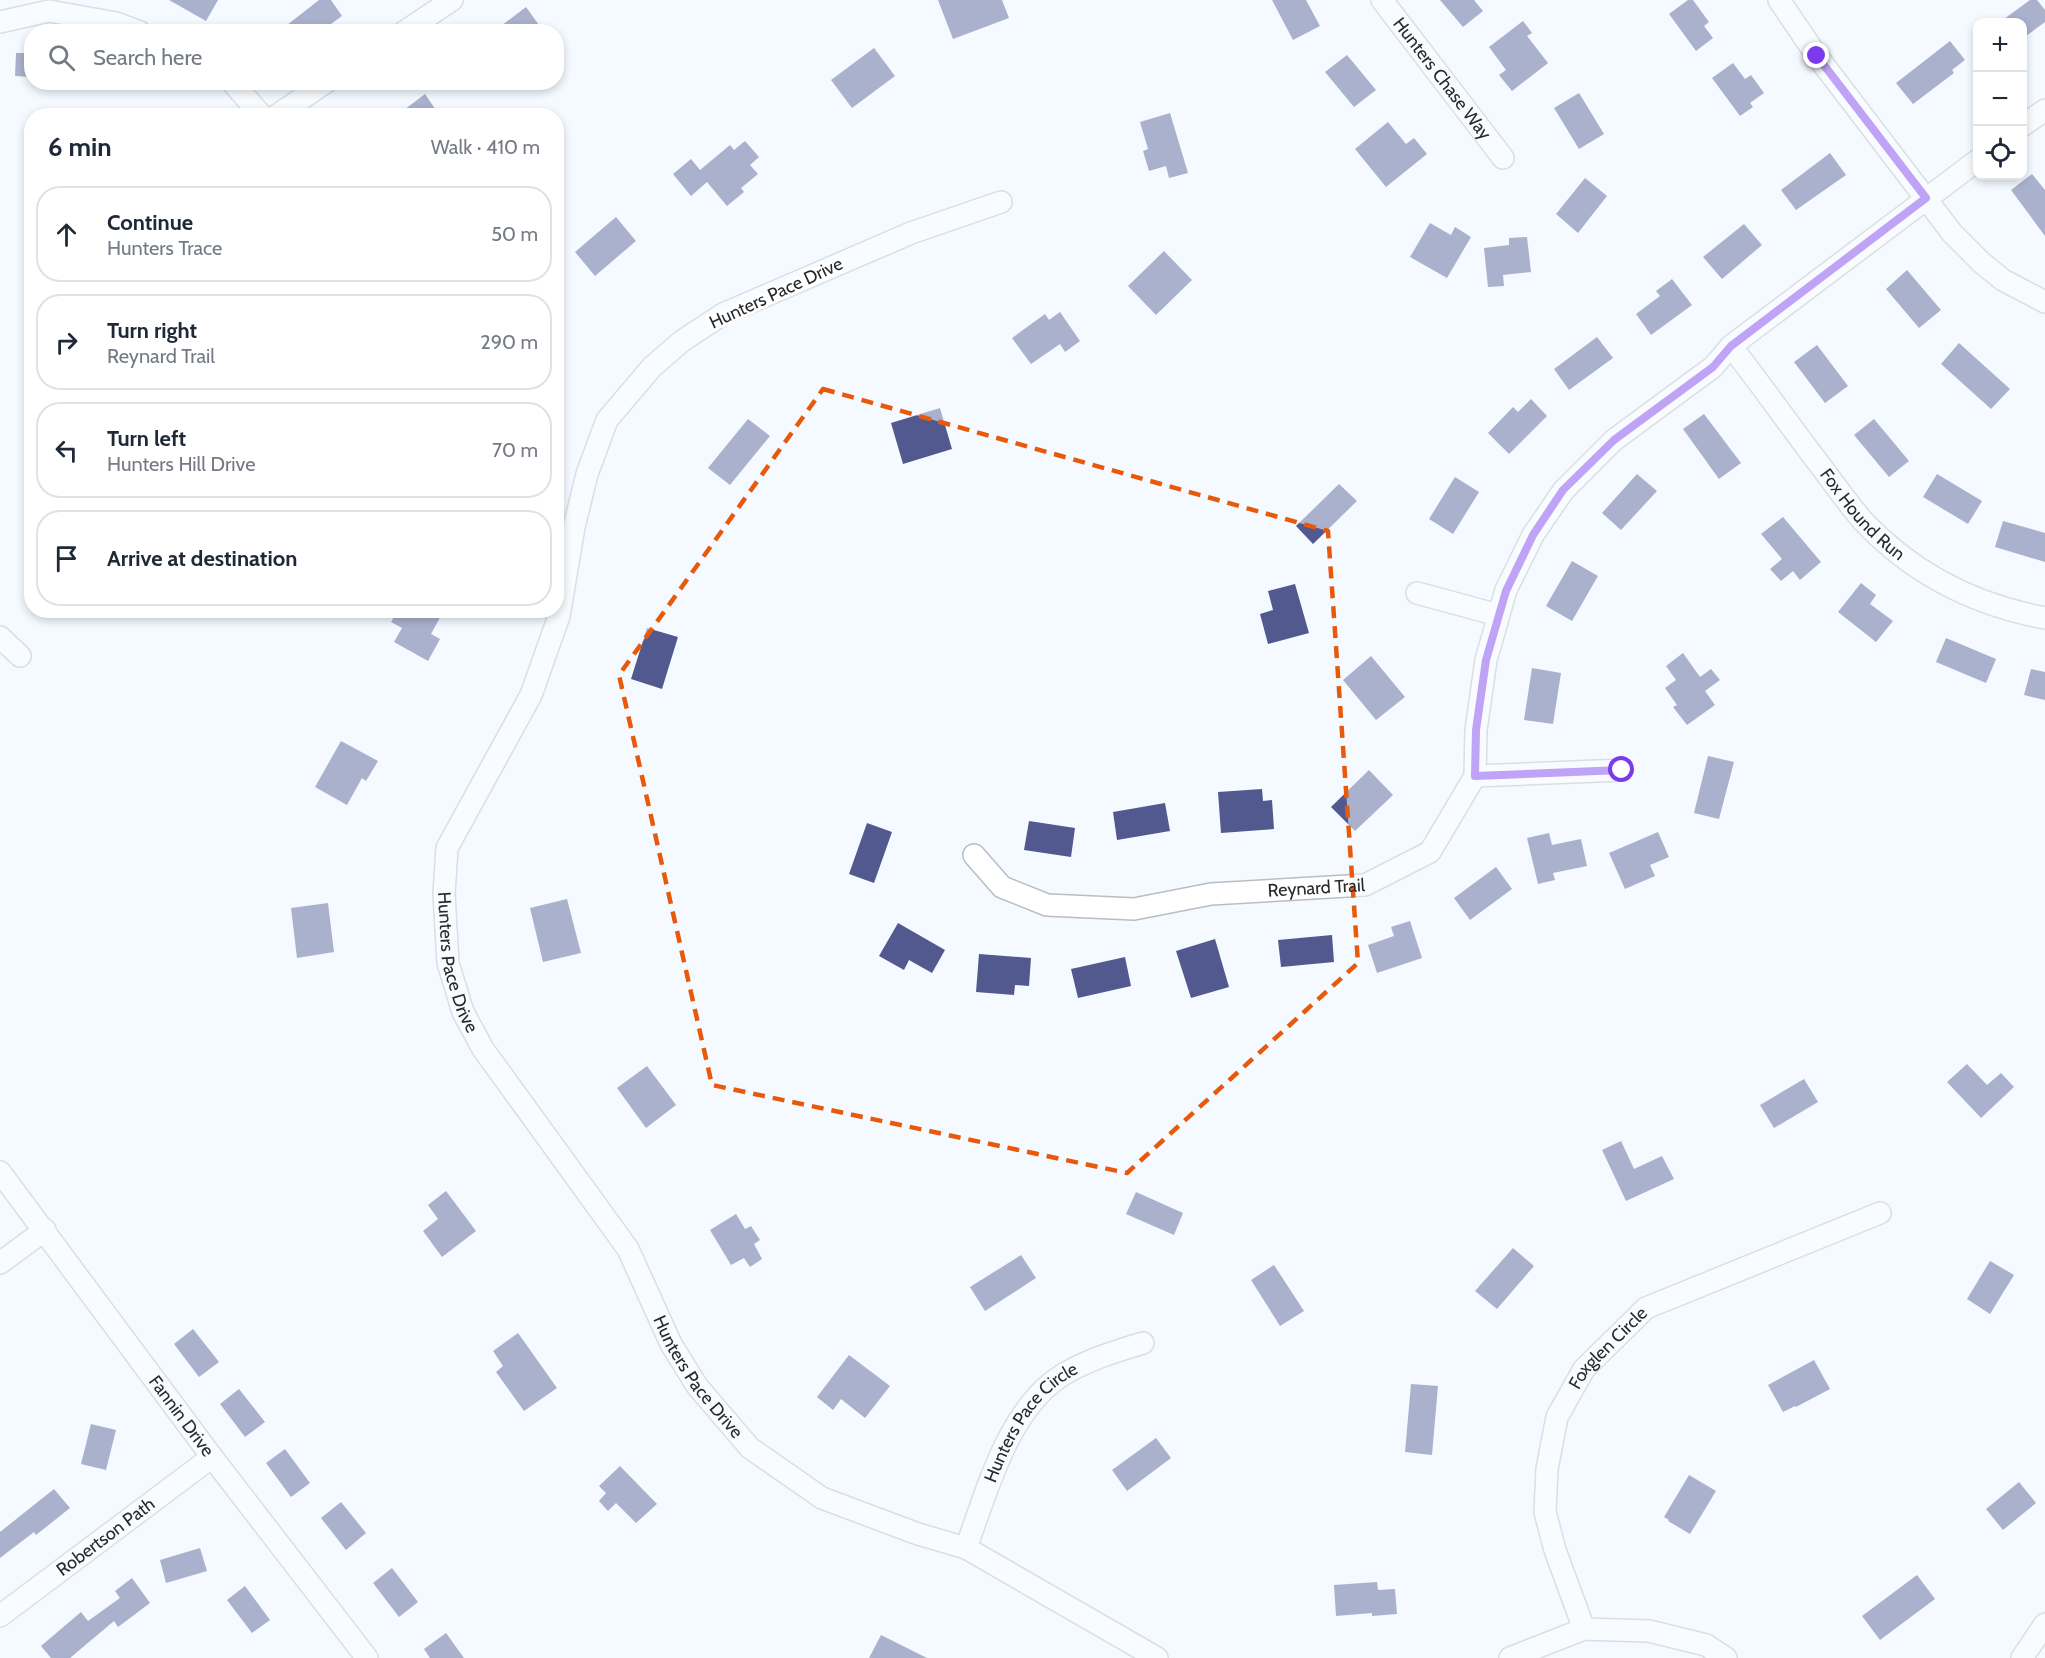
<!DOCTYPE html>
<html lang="en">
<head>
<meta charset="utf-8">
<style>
	body { margin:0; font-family:Cabin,sans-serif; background:#f2f2f3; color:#1f2937 }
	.controls { position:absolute; right:18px; top:18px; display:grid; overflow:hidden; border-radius:12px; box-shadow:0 3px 9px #0003 }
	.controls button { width:54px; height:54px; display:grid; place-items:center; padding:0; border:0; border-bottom:2px solid #e0e1e3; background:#fff; color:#1f2937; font:30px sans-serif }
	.stop { position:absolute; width:18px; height:18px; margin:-14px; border:4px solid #7c3aed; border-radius:50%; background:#fff }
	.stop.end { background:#7c3aed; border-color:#fff; box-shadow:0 2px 6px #0008 }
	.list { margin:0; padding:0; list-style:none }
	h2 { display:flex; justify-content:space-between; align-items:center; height:78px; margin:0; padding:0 24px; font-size:26px }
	h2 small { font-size:20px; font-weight:400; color:#747a83 }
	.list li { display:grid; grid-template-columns:39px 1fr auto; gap:18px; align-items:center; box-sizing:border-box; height:96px; margin:0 12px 12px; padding:0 12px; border:2px solid #e0e1e3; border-radius:24px }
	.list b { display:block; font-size:22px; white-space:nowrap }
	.list p { margin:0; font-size:20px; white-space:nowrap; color:#747a83 }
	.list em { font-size:20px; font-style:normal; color:#747a83 }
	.icon { flex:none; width:33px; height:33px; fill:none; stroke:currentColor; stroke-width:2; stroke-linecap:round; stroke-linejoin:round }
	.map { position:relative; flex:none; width:2045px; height:1658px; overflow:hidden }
	.search { position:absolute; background:#fff; box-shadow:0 3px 9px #0003; left:24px; top:24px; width:540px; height:66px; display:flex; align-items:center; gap:15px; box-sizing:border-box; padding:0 21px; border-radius:24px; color:#747a83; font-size:22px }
	.panel { position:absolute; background:#fff; box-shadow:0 3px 9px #0003; left:24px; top:108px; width:540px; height:510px; border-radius:24px }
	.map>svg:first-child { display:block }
	.building { fill:#51598e }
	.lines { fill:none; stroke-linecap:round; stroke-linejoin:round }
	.minor-casing { stroke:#b8bec3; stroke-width:24 }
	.minor { stroke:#fff; stroke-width:21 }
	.route { stroke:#7c3aed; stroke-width:8 }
	.marked { fill:none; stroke:#e8590c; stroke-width:4.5; stroke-dasharray:12 8; stroke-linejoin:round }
	.labels { text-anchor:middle; stroke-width:6; stroke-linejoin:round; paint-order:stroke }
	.street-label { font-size:18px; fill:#27292b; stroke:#fff }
</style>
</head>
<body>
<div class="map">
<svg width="2045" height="1658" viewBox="0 0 2045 1658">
	<rect width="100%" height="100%" fill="#f4faff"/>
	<path class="building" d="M169 0H218L206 21Z
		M319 0H331L342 16 320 32H278Z
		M938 0H1002L1009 18 953 39Z
		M1272 0H1306L1320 26 1293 40Z
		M1440 0H1474L1483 11 1463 27Z
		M1688 0H1693L1709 22 1704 26 1713 38 1696 51 1669 14Z
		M2030 0H2037L2045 10V22L2022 39V22H2000Z
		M526 7 544 32H493Z
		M1523 21 1532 33 1527 36 1548 63 1512 91 1499 75 1506 70 1489 47Z
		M1950 41 1965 60 1952 70 1954 73 1913 104 1896 83Z
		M874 48 895 76 852 108 831 80Z
		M16 53H32V77L15 76Z
		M1347 55 1376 90 1354 107 1325 72Z
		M1733 63 1745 79 1751 75 1764 93 1750 103 1753 107 1740 116 1712 78Z
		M1579 93 1604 134 1579 149 1554 108Z
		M425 94 440 116H396Z
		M1170 113 1188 173 1169 178 1166 166 1149 171 1143 151 1148 149 1140 122Z
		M1388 122 1406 144 1414 138 1427 154 1386 187 1355 149Z
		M745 141 759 157 750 165 758 174 741 188 744 192 727 206 707 182 691 196 673 174 691 159 700 170 730 145 734 150Z
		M1830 153 1846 175 1796 210 1781 190Z
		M2032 174 2045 190V236L2011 190Z
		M1585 178 1607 196 1578 233 1556 214Z
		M616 217 636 241 595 276 575 252Z
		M1430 223 1451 235 1455 227 1471 237 1447 278 1410 257Z
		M1744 224 1762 245 1722 279 1703 257Z
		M1527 237 1531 272 1503 275 1504 286 1488 287 1484 248 1509 245V238Z
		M1164 251 1192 280 1156 315 1128 286Z
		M1907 270 1941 310 1919 328 1886 289Z
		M1672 279 1692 305 1651 335 1636 314 1660 296 1656 291Z
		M1060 312 1080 341 1065 352 1060 344 1031 364 1012 338 1045 314 1049 320Z
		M1597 337 1613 358 1569 390 1554 369Z
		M1959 343 2010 389 1991 409 1941 364Z
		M1817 345 1848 386 1825 403 1794 362Z
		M1531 399 1547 416 1509 454 1488 433 1513 407 1518 412Z
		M940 408 952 449 903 464 891 423Z
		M1704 414 1741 463 1719 479 1683 429Z
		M748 419 770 436 730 485 708 468Z
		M1874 419 1909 461 1889 477 1854 435Z
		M1637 474 1657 491 1621 530 1602 513Z
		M1937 474 1982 501 1968 524 1923 497Z
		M1455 477 1479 492 1453 534 1429 519Z
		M1339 484 1357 501 1313 544 1296 526Z
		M1783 517 1821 562 1800 580 1793 571 1781 581 1770 569 1782 559 1761 534Z
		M2003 521 2045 533V562L1995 547Z
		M1572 561 1598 576 1572 621 1546 606Z
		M1861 583 1876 595 1870 604 1893 621 1876 642 1838 612Z
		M1295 584 1309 633 1268 644 1260 614 1273 610 1268 591Z
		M398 610H444L431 634 440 639 428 661 394 642 402 628 391 622Z
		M647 628 678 637 662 689 631 679Z
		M1946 638 1996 659 1986 683 1936 662Z
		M1683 653 1700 677 1711 669 1720 680 1705 691 1715 705 1687 725 1673 707 1677 705 1665 688 1676 680 1666 666Z
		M1371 656 1405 697 1376 720 1343 680Z
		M1532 668 1561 673 1553 724 1524 720Z
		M2031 669 2045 672V700L2024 695Z
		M341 741 378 761 366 781 362 778 347 805 315 787Z
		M1708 756 1734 762 1719 819 1694 813Z
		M1369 770 1393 795 1355 831 1331 807Z
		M1262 789 1263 801 1272 800 1274 829 1221 833 1218 792Z
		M1165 803 1170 831 1117 840 1113 812Z
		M1029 821 1075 828 1071 857 1024 850Z
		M867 823 892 832 874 883 849 874Z
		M1658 832 1669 857 1650 865 1655 876 1625 889 1609 853Z
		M1549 833 1552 845 1581 839 1587 866 1553 873 1555 880 1538 884 1527 838Z
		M1496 867 1512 889 1470 920 1454 898Z
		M567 899 581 953 543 962 530 908Z
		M328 903 334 952 297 958 291 908Z
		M1410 921 1422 958 1377 973 1368 945 1394 936 1391 927Z
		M898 923 945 950 932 973 909 960 904 970 879 956Z
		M1332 935 1334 962 1281 967 1278 940Z
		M1215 939 1229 987 1191 998 1176 951Z
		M979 954 1031 958 1029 986 1015 985 1014 995 976 992Z
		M1125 957 1131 986 1078 998 1071 969Z
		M1967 1064 1987 1085 2001 1073 2014 1087 1981 1118 1947 1082Z
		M647 1066 676 1105 646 1128 617 1088Z
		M1804 1079 1818 1102 1774 1128 1760 1105Z
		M1621 1141 1634 1169 1662 1156 1674 1179 1626 1201 1602 1150Z
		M446 1191 476 1231 442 1257 423 1231 438 1219 428 1205Z
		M1136 1192 1183 1213 1174 1235 1126 1214Z
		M736 1214 745 1229 751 1226 760 1240 754 1244 762 1259 750 1267 744 1258 731 1265 710 1230Z
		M1513 1248 1534 1266 1497 1309 1475 1291Z
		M1021 1255 1036 1278 985 1311 970 1287Z
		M1990 1261 2014 1275 1990 1314 1967 1299Z
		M1274 1265 1304 1311 1280 1326 1251 1280Z
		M193 1329 219 1362 199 1377 174 1344Z
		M518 1333 557 1388 524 1411 496 1372 503 1366 493 1351Z
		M849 1355 890 1386 865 1418 841 1399 833 1410 817 1397Z
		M1814 1360 1830 1389 1796 1407 1795 1406 1783 1412 1768 1385Z
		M1411 1384 1438 1386 1432 1455 1405 1452Z
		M239 1389 265 1422 245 1437 220 1404Z
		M91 1424 116 1430 106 1470 81 1464Z
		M1156 1438 1171 1458 1127 1491 1112 1470Z
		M285 1449 310 1483 291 1497 266 1463Z
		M620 1466 657 1504 636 1523 616 1503 608 1511 599 1501 606 1493 599 1486Z
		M1689 1475 1716 1491 1690 1534 1668 1521 1669 1520 1664 1517Z
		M2019 1482 2036 1503 2003 1530 1986 1509Z
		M54 1489 70 1508 36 1535 34 1532 0 1558V1532Z
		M341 1502 366 1533 346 1550 321 1518Z
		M200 1548 207 1571 166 1583 160 1560Z
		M392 1568 418 1602 399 1617 373 1583Z
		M1917 1575 1935 1599 1880 1640 1862 1616Z
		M132 1578 150 1603 118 1627 114 1621 70 1658H51L41 1646 81 1612 88 1621 120 1598 115 1591Z
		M1377 1582 1378 1590 1395 1589 1397 1614 1372 1616V1613L1336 1616 1334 1585Z
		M245 1586 270 1620 252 1633 227 1600Z
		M446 1633 464 1658H430L424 1649Z
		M881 1635 927 1658H869Z"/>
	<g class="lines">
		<defs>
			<g id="minor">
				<path id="s1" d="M1382 0 1503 158"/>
				<path d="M1779 0 1817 56 1952 233 1982 263 2003 280 2045 302"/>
				<path d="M0 22 49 11 116 23 140 32"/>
				<path d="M404 32 452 0"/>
				<path d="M232 82 262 116"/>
				<path d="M276 116 326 82"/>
				<path d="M2022 126 2045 110"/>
				<path id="s2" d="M1001 202 911 233 723 314 682 341 652 367 607 420 587 474 574 527 559 616 531 695 447 848 444 894 448 963 463 1012 483 1049 628 1249 671 1344 697 1386 750 1448 822 1498 918 1534 966 1548 1157 1658"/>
				<path id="s3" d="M1731 346C1758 381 1784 417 1810 452 1828 475 1844 499 1863 521 1912 573 1975 605 2045 618"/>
				<path d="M1417 593 1498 615"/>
				<path d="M0 637 20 656"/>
				<path d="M1475 776 1622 770"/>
				<path id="s4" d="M974 855 1002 887 1047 905 1134 909 1211 894 1365 885 1430 852 1475 776 1476 730 1486 660 1506 590 1533 535 1563 491 1614 440 1713 367 1731 346 1978 160"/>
				<path id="s5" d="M0 1172 212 1457 367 1658"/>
				<path d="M0 1263 45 1230"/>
				<path id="s6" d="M966 1548C987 1491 1009 1405 1066 1373 1090 1359 1117 1351 1143 1343"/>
				<path id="s7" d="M0 1616 212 1457"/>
				<path id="s8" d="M1584 1629 1555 1550 1545 1512 1547 1469 1557 1417 1584 1369 1646 1308 1880 1213"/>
				<path d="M1510 1658 1584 1629 1649 1631 1706 1645 1726 1658"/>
				<path d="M2022 1658 2045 1624"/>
			</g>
		</defs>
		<use href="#minor" class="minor-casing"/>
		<use href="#minor" class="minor"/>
	</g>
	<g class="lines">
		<path class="route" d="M1622 770 1475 776 1476 730 1486 660 1506 591 1533 535 1563 490 1614 440 1713 367 1731 346 1926 198 1817 56"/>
	</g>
	<path d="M0 0H2045V1658H0ZM823 389 1328 531 1358 963 1127 1173 712 1085 619 675Z" fill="#f4faff" fill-opacity=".55" fill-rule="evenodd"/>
	<path class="marked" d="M823 389 1328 531 1358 963 1127 1173 712 1085 619 675Z"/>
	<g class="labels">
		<g class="street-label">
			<text dy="6" stroke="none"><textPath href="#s1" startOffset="99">Hunters Chase Way</textPath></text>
			<text transform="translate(776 293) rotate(-25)" y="6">Hunters Pace Drive</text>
			<text dy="6" stroke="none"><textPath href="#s3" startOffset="214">Fox Hound Run</textPath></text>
			<text dy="6" stroke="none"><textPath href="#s4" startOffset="362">Reynard Trail</textPath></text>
			<text dy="6" stroke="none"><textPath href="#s2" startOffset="1035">Hunters Pace Drive</textPath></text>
			<text dy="6" stroke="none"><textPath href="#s8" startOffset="306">Foxglen Circle</textPath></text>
			<text dy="6" stroke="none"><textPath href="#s2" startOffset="1521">Hunters Pace Drive</textPath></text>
			<text dy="6" stroke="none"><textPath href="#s5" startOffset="304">Fannin Drive</textPath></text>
			<text dy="6" stroke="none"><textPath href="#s6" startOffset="144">Hunters Pace Circle</textPath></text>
			<text dy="6" stroke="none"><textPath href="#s7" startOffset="132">Robertson Path</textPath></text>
		</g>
	</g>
</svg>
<div class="controls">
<button>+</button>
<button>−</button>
<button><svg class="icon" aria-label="locate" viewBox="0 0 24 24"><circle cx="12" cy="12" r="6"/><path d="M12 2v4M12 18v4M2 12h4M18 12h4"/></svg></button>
</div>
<div class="stop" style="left:1622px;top:770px"></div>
<div class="stop end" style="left:1817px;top:56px"></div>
<div class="search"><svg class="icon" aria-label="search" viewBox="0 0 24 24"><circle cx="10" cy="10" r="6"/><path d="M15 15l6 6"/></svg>Search here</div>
<section class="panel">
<h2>6 min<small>Walk · 410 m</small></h2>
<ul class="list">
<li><svg class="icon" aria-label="ahead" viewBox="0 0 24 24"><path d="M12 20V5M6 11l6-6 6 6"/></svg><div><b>Continue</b><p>Hunters Trace</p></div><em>50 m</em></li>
<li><svg class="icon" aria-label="right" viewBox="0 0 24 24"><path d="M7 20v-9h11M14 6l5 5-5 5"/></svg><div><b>Turn right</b><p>Reynard Trail</p></div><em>290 m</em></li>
<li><svg class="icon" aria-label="left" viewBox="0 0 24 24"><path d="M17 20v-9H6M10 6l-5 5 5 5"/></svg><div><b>Turn left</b><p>Hunters Hill Drive</p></div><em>70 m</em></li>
<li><svg class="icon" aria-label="arrive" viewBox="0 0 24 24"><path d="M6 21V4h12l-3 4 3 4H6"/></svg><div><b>Arrive at destination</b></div></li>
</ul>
</section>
</div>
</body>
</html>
